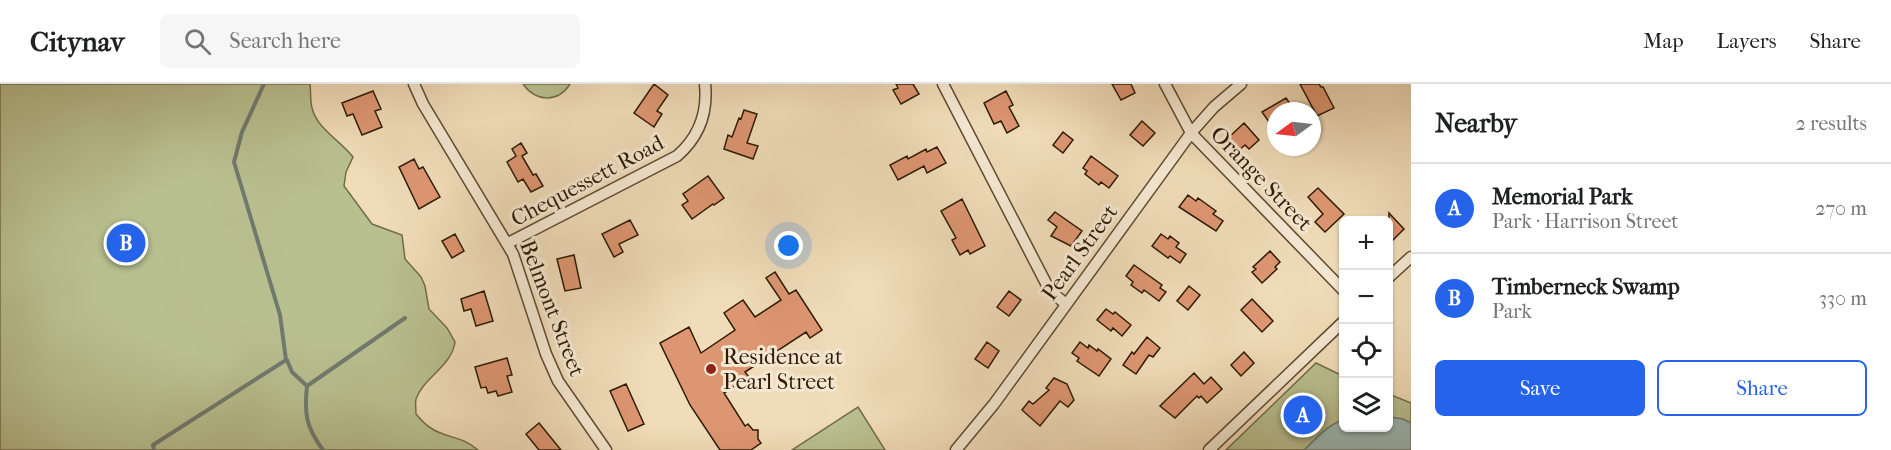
<!DOCTYPE html>
<html lang="en">
<head>
<meta charset="utf-8">
<style>
	body { margin:0; font-family:"IM FELL French Canon",serif; background:#f6f6f6; color:#202124 }
	.controls { position:absolute; right:18px; bottom:18px; display:grid; overflow:hidden; border-radius:9px; box-shadow:0 2px 4px #0004 }
	.controls button { width:54px; height:54px; display:grid; place-items:center; padding:0; border:0; border-bottom:2px solid #e0e0e0; background:#fff; color:#202124; font:30px sans-serif }
	.compass { position:absolute; left:1267px; top:18px; width:54px; height:54px; border-radius:50%; background:#fff; box-shadow:0 2px 4px #0004; rotate:255deg }
	.you { position:absolute; left:789px; top:162px; width:21px; height:21px; margin:-15px; border:4px solid #fff; border-radius:50%; background:#1a73e8; box-shadow:0 0 0 9px #1a73e833 }
	.badge { display:grid; place-items:center; width:39px; height:39px; border-radius:50%; background:#2563eb; color:#fff; font-size:20px; font-weight:700 }
	.pin { position:absolute; translate:-50% -50%; border:3px solid #fff; box-shadow:0 2px 6px #0006 }
	.list { margin:0; padding:0; list-style:none }
	h2 { display:flex; justify-content:space-between; align-items:center; height:78px; margin:0; padding:0 24px; font-size:26px }
	h2 small { font-size:20px; font-weight:400; color:#757577 }
	.list li { display:grid; grid-template-columns:39px 1fr auto; gap:18px; align-items:center; box-sizing:border-box; height:90px; padding:0 24px; border-top:2px solid #e0e0e0 }
	.list b { display:block; font-size:22px; white-space:nowrap }
	.list p { margin:0; font-size:20px; white-space:nowrap; color:#757577 }
	.list em { font-size:20px; font-style:normal; color:#757577 }
	.actions { display:flex; gap:12px; padding:18px 24px }
	.actions a { flex:1; padding:14px 0; border:2px solid #2563eb; border-radius:9px; text-align:center; font-size:21px; color:#2563eb }
	.actions .main { background:#2563eb; color:#fff }
	.icon { flex:none; width:33px; height:33px; fill:none; stroke:currentColor; stroke-width:2; stroke-linecap:round; stroke-linejoin:round }
	.map { position:relative; flex:none; width:1411px; height:366px; overflow:hidden }
	header { display:flex; align-items:center; gap:36px; box-sizing:border-box; height:84px; padding:0 30px; background:#fff; border-bottom:2px solid #e0e0e0 }
	header strong { font-size:28px }
	nav { display:flex; gap:33px; margin-inline-start:auto; font-size:21px }
	.search { width:420px; height:54px; background:#f6f6f6; display:flex; align-items:center; gap:15px; box-sizing:border-box; padding:0 21px; border-radius:9px; color:#757577; font-size:22px }
	main { display:flex }
	aside { flex:1; background:#fff }
	.map>svg:first-child { display:block }
	.green { fill:#b9c090; stroke:#736d4a; stroke-width:1.5 }
	.water { fill:#9cbab7; stroke:#707a6f; stroke-width:1.5 }
	.lines { fill:none; stroke-linecap:round; stroke-linejoin:round }
	.stream { stroke:#707a6f; stroke-width:4 }
	.building { fill:#dd9672; stroke:#2d1a03; stroke-width:1.5 }
	.street-casing { stroke:#5e4a30; stroke-width:13 }
	.street { stroke:#f5e8d2; stroke-width:10 }
	.poi-dot { fill:#8f2418; stroke:#f5e8d2; stroke-width:2 }
	.labels { text-anchor:middle; stroke-width:6; stroke-linejoin:round; paint-order:stroke }
	.street-label { font-size:22px; fill:#2d1a03; stroke:#f5e8d2 }
	.poi-label { font-size:22px; fill:#2d1a03; stroke:#f5e8d2; text-anchor:start }
</style>
</head>
<body>
<header>
<strong>Citynav</strong>
<div class="search"><svg class="icon" aria-label="search" viewBox="0 0 24 24"><circle cx="10" cy="10" r="6"/><path d="M15 15l6 6"/></svg>Search here</div>
<nav><a>Map</a><a>Layers</a><a>Share</a></nav>
</header>
<main>
<div class="map">
<svg width="1411" height="366" viewBox="0 0 1411 366">
	<rect width="100%" height="100%" fill="#f0dcb9"/>
	<filter id="stains"><feTurbulence type="fractalNoise" baseFrequency=".00333" numOctaves="4"/><feColorMatrix values="0 0 0 0 .2 0 0 0 0 .09 0 0 0 0 .02 0 0 0 .5 -.17"/></filter>
	<radialGradient id="worn" r=".72"><stop offset=".6" stop-color="#630" stop-opacity="0"/><stop offset="1" stop-color="#630" stop-opacity=".3"/></radialGradient>
	<path class="green" d="M0 0H310C311 8 310 17 312 24 317 45 341 57 353 73L346 88 344 102 372 140 402 151 405 175 421 193 425 202 429 225 447 244 455 258C452 282 423 294 416 315 415 319 416 325 416 330 438 358 456 347 478 366H0Z
		M523 0H570C558 19 536 18 523 0Z
		M1316 279 1343 292 1344 344H1388L1389 310 1411 319V366H1226Z
		M858 323 885 366H792Z"/>
	<path class="water" d="M1389 333 1403 335 1411 339V366H1304C1316 355 1327 341 1343 336L1344 344H1388Z"/>
	<g class="lines">
		<path class="stream" d="M287 276 292 288 307 302 405 234
			M307 302C304 330 306 343 323 366
			M154 366 153 361 286 276 280 231 234 78 242 48 264 0"/>
	</g>
	<path class="building" d="M654 0 668 11 657 27 662 30 654 43 634 29Z
		M896 0H913L919 10 901 20 893 6 898 4Z
		M1112 0H1131L1135 9 1121 16Z
		M1300 0H1319L1321 3H1323L1334 24 1317 32Z
		M373 7 381 25 375 27 382 43 362 51 353 30 347 32 342 19Z
		M1006 7 1013 21 1009 23 1019 42 1007 49 1001 37 994 40 984 19Z
		M1286 14 1295 27H1276V48L1262 28Z
		M744 26 757 30 747 59 758 62 753 75 724 65 728 51 732 53 739 34 741 35Z
		M1142 37 1155 49 1143 62 1130 51Z
		M1244 39 1259 56 1249 65 1245 61 1238 67 1227 55Z
		M1063 48 1073 56 1063 69 1053 61Z
		M521 59 527 69 522 72 533 91 536 90 543 102 531 108 523 95 518 98 507 78 516 72 512 65Z
		M937 63 946 79 927 89 924 82 898 96 890 81 907 72 908 75 926 65 927 68Z
		M1091 72 1118 92 1109 104 1101 98 1099 101 1085 90 1087 87 1083 84Z
		M414 75 419 85 423 83 440 113 419 125 399 83Z
		M708 92 724 114 714 121 713 120 692 135 682 121 688 117 683 110Z
		M1318 104 1344 130 1325 148 1315 138 1323 130 1308 113Z
		M1188 111 1196 117 1198 114 1216 127 1213 130 1223 137 1216 147 1179 123Z
		M962 115 985 162 970 170 968 166 960 171 952 156 956 154 941 127Z
		M1055 128 1082 147 1071 162 1051 152 1057 143 1048 136Z
		M1389 129 1404 145 1389 160Z
		M630 136 638 151 619 160 623 168 614 173 602 150Z
		M455 150 464 167 452 174 442 157Z
		M1161 150 1168 155 1170 152 1179 159 1176 163 1186 170 1180 179 1170 172 1168 174 1152 162Z
		M1270 167 1280 178 1275 183 1277 185 1262 199 1252 188 1256 185 1253 183Z
		M574 171 581 204 565 207 557 175Z
		M1134 181 1162 201 1160 204 1166 208 1159 217 1144 206 1142 209 1131 201 1133 198 1126 192Z
		M775 188 789 210 796 206 822 246 810 254 806 248 745 288 749 293 724 309 745 342 748 340 753 346H758V355L761 359 751 366H720L690 321 660 259 689 243 701 269 735 246 724 229 743 216 755 233 781 216 766 194Z
		M1189 202 1200 211 1188 226 1177 217Z
		M484 207 493 237 476 242 471 225 464 227 461 215Z
		M1009 207 1021 216 1009 232 997 223Z
		M1252 215 1273 237 1262 248 1241 226Z
		M1106 225 1113 230 1115 228 1131 241 1122 252 1113 244 1111 247 1097 236Z
		M1147 253 1160 264 1153 273 1149 271 1136 290 1123 281 1132 268 1134 270Z
		M987 258 999 267 988 284 975 275Z
		M1080 258 1088 264 1089 261 1097 267 1098 265 1111 275 1099 292 1077 277 1079 274 1072 269Z
		M1244 268 1254 279 1241 292 1231 281Z
		M507 274 512 291 507 292 512 308 498 312 496 307 488 309 486 303 481 304 475 283Z
		M1194 289 1204 300 1211 293 1222 305 1207 319 1201 312 1199 314 1197 312 1175 334 1160 322Z
		M1054 294 1067 300 1074 316 1068 323 1060 317 1040 342 1022 326 1029 317 1033 320 1049 306 1046 304Z
		M626 300 644 340 628 347 610 307Z
		M539 339 561 366H539L526 350Z"/>
	<g class="lines">
		<defs>
			<path id="street" d="M414 0 423 20 513 170 546 270 558 297 606 366
				M943 0 1050 207 1066 220
				M1165 0 1191 49 1344 207
				M508 159 677 72C699 53 708 29 705 0
				M1388 194 1411 173
				M956 366 994 320 1191 49 1214 23 1241 0
				M1209 366 1344 237"/>
		</defs>
		<use href="#street" class="street-casing"/>
		<use href="#street" class="street"/>
	</g>
	<circle class="poi-dot" cx="711" cy="285" r="6"/>
	<g class="labels">
		<g class="street-label">
			<text transform="translate(1262 94) rotate(46)" y="8">Orange Street</text>
			<text transform="translate(587 96) rotate(-28)" y="8">Chequessett Road</text>
			<text transform="translate(1079 168) rotate(-54)" y="8">Pearl Street</text>
			<text transform="translate(553 224) rotate(69)" y="8">Belmont Street</text>
		</g>
		<g class="poi-label">
			<text x="723" y="280">Residence at<tspan x="723" dy="25">Pearl Street</tspan></text>
		</g>
	</g>
	<rect width="100%" height="100%" filter="url(#stains)"/>
	<rect width="100%" height="100%" fill="url(#worn)"/>
</svg>
<div class="controls">
<button>+</button>
<button>−</button>
<button><svg class="icon" aria-label="locate" viewBox="0 0 24 24"><circle cx="12" cy="12" r="6"/><path d="M12 2v4M12 18v4M2 12h4M18 12h4"/></svg></button>
<button><svg class="icon" aria-label="layers" viewBox="0 0 24 24"><path d="M12 4l9 5-9 5-9-5zM3 14l9 5 9-5"/></svg></button>
</div>
<svg class="compass" viewBox="-18 -18 36 36"><path d="M0-13l5 13h-10z" fill="#e53935"/><path d="M0 13l5-13h-10z" fill="#757577"/></svg>
<div class="you"></div>
<div class="pin badge" style="left:1303px;top:331px">A</div>
<div class="pin badge" style="left:126px;top:159px">B</div>
</div>
<aside>
<h2>Nearby<small>2 results</small></h2>
<ul class="list">
<li><span class="badge">A</span><div><b>Memorial Park</b><p>Park · Harrison Street</p></div><em>270 m</em></li>
<li><span class="badge">B</span><div><b>Timberneck Swamp</b><p>Park</p></div><em>330 m</em></li>
</ul>
<div class="actions"><a class="main">Save</a><a>Share</a></div>
</aside>
</main>
</body>
</html>
